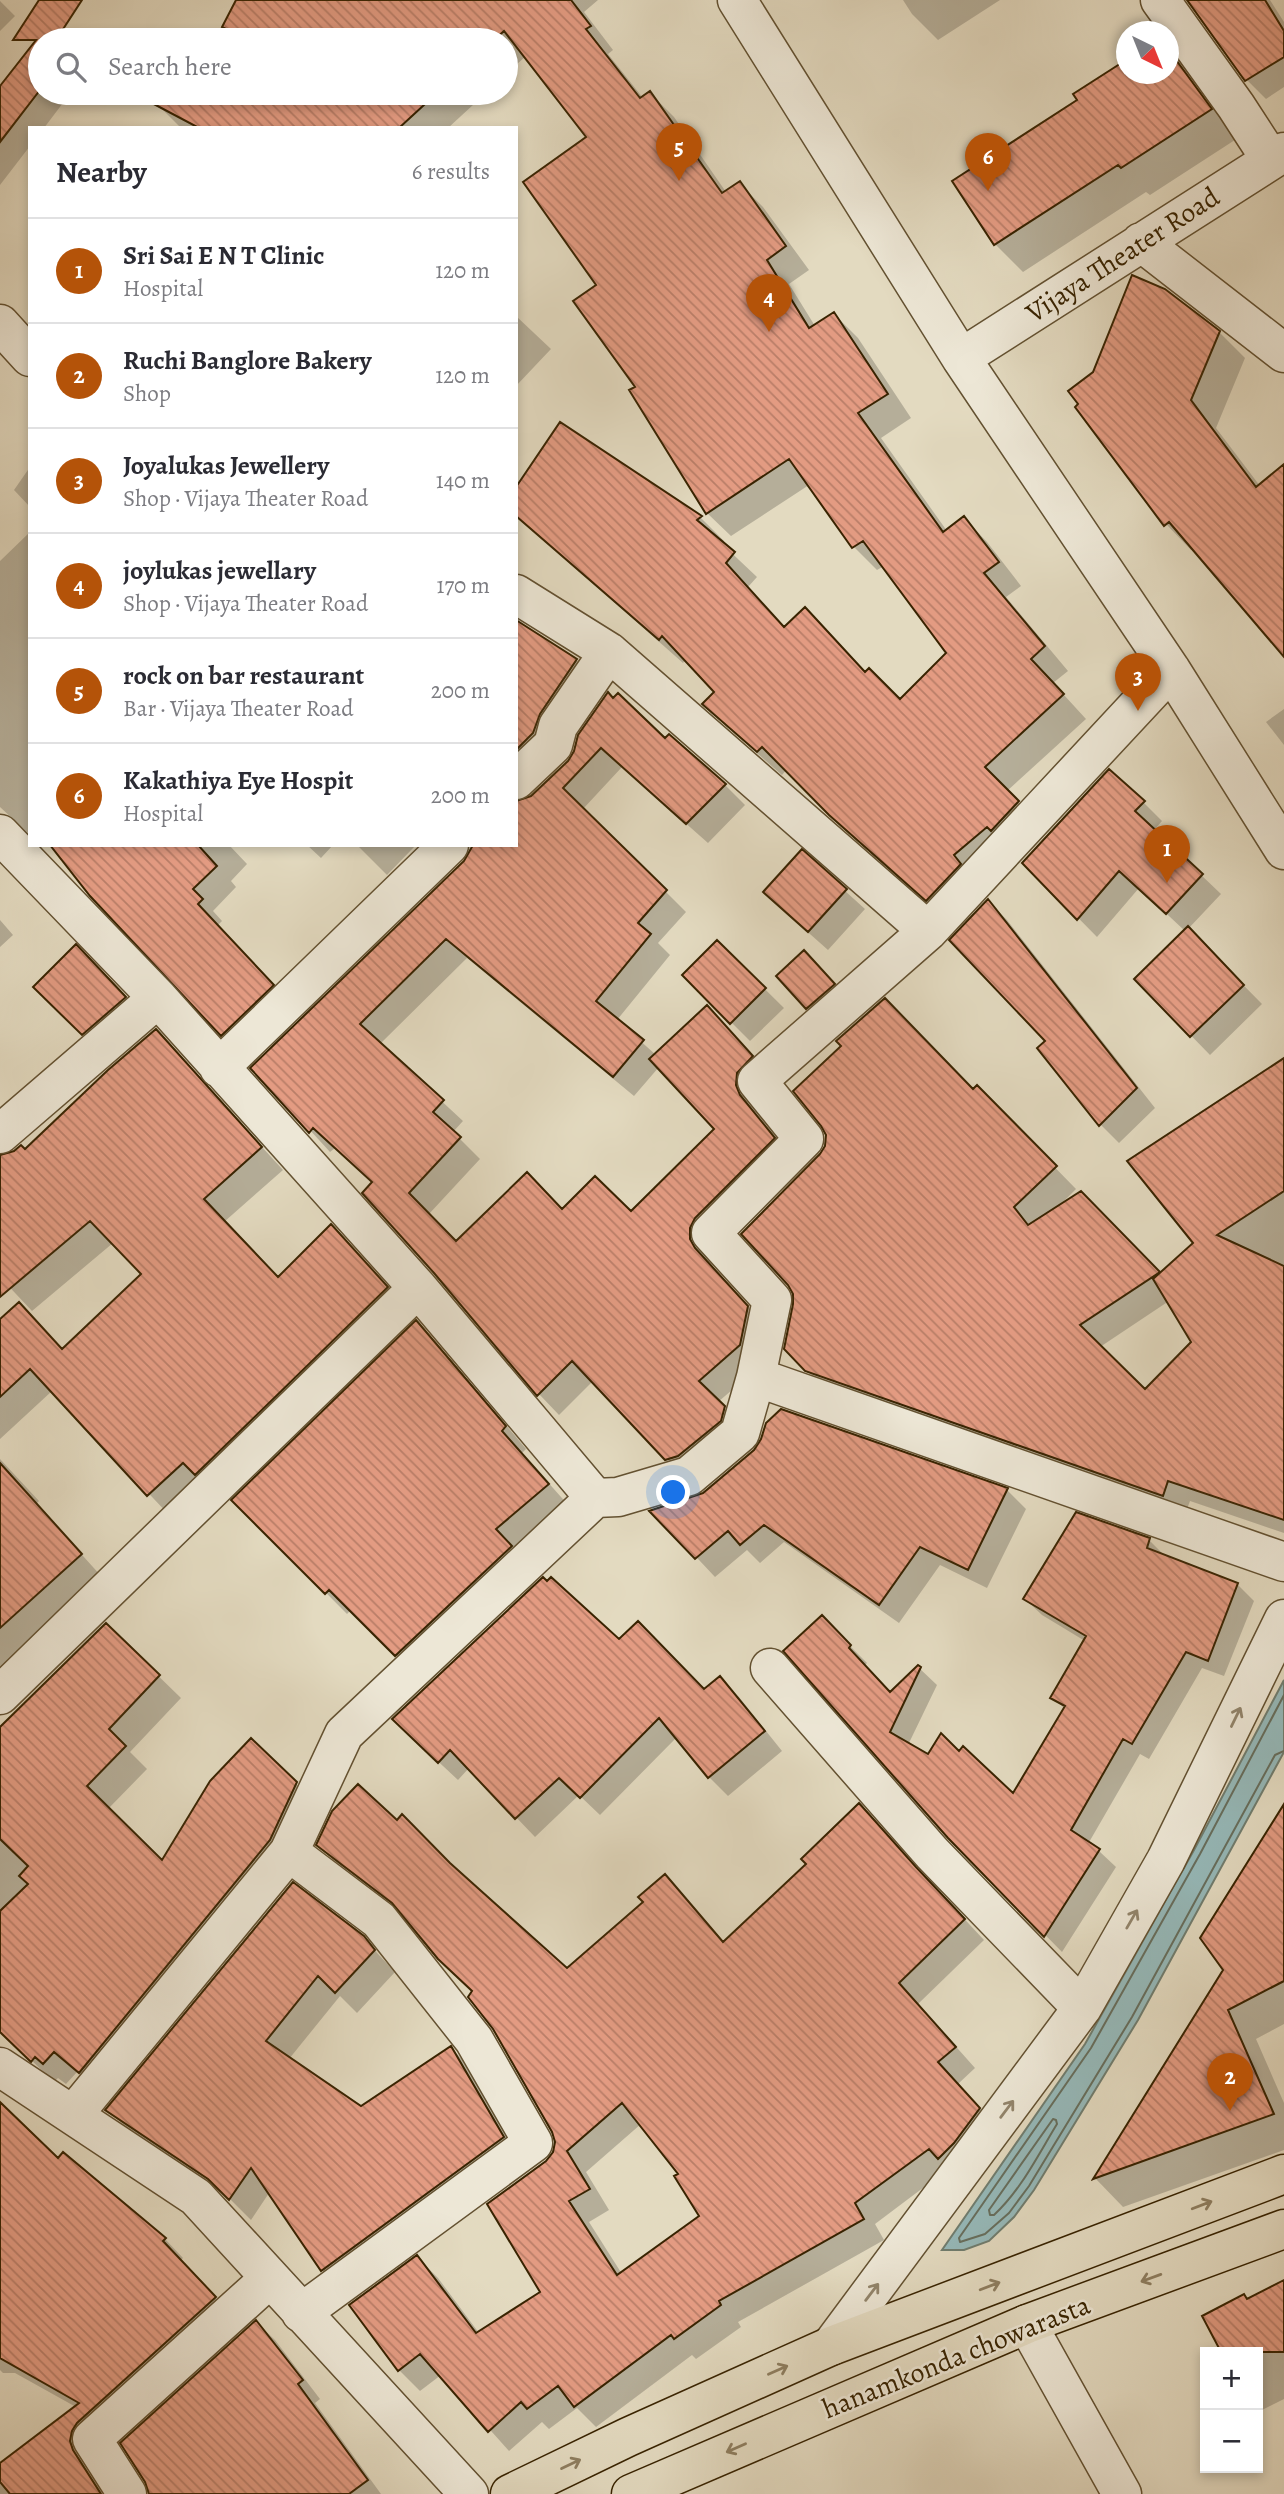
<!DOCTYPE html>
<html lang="en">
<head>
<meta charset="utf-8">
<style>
	body { margin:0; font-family:Alegreya,serif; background:#f2f2f3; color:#2b2b33 }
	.controls { position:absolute; right:21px; bottom:21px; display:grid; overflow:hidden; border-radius:0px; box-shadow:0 4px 10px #0003 }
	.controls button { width:63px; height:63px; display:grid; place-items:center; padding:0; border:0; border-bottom:2px solid #e1e1e2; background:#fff; color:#2b2b33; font:35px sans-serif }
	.compass { position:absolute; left:1116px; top:21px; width:63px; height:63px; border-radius:50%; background:#fff; box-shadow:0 4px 10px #0003; rotate:137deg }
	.you { position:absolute; left:674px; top:1493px; width:24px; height:24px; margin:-18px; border:5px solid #fff; border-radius:50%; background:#1a73e8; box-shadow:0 0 0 10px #1a73e833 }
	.badge { display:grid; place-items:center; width:46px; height:46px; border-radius:50%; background:#b45309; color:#fff; font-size:23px; font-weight:700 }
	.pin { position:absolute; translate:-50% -58px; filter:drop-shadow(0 2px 4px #0008) }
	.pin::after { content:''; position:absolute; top:37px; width:24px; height:21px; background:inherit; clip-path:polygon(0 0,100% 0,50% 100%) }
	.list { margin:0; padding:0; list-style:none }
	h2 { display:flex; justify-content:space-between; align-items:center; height:91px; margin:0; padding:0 28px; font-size:30px }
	h2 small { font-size:23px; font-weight:400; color:#7c7c81 }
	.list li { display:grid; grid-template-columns:46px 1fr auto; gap:21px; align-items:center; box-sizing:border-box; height:105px; padding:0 28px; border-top:2px solid #e1e1e2 }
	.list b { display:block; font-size:26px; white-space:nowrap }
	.list p { margin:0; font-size:23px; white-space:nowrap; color:#7c7c81 }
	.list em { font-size:23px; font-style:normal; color:#7c7c81 }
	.icon { flex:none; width:38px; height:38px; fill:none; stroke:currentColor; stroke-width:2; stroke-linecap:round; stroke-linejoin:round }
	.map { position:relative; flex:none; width:1284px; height:2494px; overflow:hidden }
	.search { position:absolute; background:#fff; box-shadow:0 4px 10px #0003; left:28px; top:28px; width:490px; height:77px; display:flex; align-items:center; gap:18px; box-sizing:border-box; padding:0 24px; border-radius:38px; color:#7c7c81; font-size:26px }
	.panel { position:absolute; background:#fff; box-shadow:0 4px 10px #0003; left:28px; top:126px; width:490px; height:721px; border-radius:0px }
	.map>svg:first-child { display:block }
	.water { fill:#96b9b9; stroke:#707d6f; stroke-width:2 }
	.shadow { fill:#0003; fill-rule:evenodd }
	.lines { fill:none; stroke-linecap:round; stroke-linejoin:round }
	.shore { stroke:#676e5d; stroke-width:2 }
	.building { fill:url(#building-back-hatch); stroke:#382301; stroke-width:2; fill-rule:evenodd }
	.minor-casing { stroke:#635131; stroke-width:41 }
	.highway-casing { stroke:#382301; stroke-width:41 }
	.minor { stroke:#ede7d6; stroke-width:38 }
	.highway { stroke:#e3dac0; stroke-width:38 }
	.oneway { stroke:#92856c }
	.oneway2 { stroke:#8e7e60 }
	.labels { text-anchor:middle; stroke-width:5; stroke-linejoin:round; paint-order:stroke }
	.street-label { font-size:28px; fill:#382301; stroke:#ede7d6 }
</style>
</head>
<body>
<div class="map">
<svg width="1284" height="2494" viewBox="0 0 1284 2494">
	<defs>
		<pattern id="building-back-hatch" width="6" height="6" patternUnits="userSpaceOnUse" patternTransform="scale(1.75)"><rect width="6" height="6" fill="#e39b82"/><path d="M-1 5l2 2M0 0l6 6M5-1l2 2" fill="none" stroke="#b97e68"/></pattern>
	</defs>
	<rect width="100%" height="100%" fill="#e3dac0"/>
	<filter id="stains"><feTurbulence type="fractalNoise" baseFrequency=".00286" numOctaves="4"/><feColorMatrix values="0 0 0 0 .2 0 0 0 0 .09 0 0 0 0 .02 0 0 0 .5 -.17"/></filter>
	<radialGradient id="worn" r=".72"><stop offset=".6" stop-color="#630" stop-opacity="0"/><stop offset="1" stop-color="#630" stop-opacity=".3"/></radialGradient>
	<path class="water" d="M1284 1680V1752L1138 2020 1034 2190 1014 2217 989 2241 964 2250H942L1085 2044 1194 1850Z"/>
	<path class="shadow" d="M238 0H598L584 12 613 50 608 54 643 98 650 93 674 117 726 192 739 183 763 207 809 270 789 284 815 326 834 314 858 338 911 418 881 438 947 531 964 518 987 542 1021 586 1006 597 1068 671 1053 683 1086 719 1007 791 1041 826 951 923 855 839 787 769 782 775 727 727 704 704 716 693 686 659 683 663 516 515 561 425 701 518 724 541 721 543 757 577 748 587 785 628 866 673 900 702 949 653 884 566 877 570 854 547 809 485 731 536 707 513 637 387 598 285 588 137 526 56 506 74V40H217Z
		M903 0H1000L938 40 912 14Z
		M1198 0H1270L1284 22V87L1266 99 1247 80 1199 14Z
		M0 1 15 16 0 31Z
		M1168 49 1188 68 1238 138 1150 195 1146 192 1023 272 995 244 1079 100 1076 95 1126 62V74H1168Z
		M25 57 40 69V93H67L69 95 44 128H30V146L0 185V89Z
		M163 93H486L448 128H181L157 104Z
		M516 316 551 349 516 386Z
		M1219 332 1245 358 1216 428 1260 486 1284 466V651L1194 548 1191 550 1166 524 1077 407Z
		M30 467V507L14 490Z
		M30 532V835L0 807V561Z
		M516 622 573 657 597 681 516 792Z
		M1284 709V745L1266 722Z
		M580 736 665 741 725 785 745 805 708 843 622 767 583 809 686 912 658 943 670 955 617 1020 656 1055 727 1028 772 1077 755 1107 760 1117 794 1159 709 1259 715 1270 768 1329 760 1366 718 1402 744 1428 687 1480 593 1381 559 1415 539 1394 374 1183 335 1148 330 1152 253 1068 466 862 472 852V845H516L531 798 569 762 576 751ZM467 958 634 1096 659 1067 716 1129 631 1213 563 1211 456 1243 429 1214 480 1159 453 1132 463 1121 380 1044Z
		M1143 802 1162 821 1154 830 1221 894 1188 929 1262 1004 1210 1055 1136 979 1185 931 1139 888 1097 937 1024 863Z
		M52 845H229L247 864 231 881 236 887 213 911 222 921 218 925 293 1006 243 1055Z
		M307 845H333L321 858Z
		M357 845H416L387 875Z
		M802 852 865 909 828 950 784 911Z
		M988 901 1007 920 1155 1108 1119 1143 1100 1124 1048 1041Z
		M0 920 13 935 0 947Z
		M717 942 784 1008 750 1041 684 975Z
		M95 965 144 1016 102 1052 36 987Z
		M822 971 852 1004 826 1027 807 1008Z
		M156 1031 283 1170 224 1222 279 1279 331 1226 408 1310 170 1516 52 1391 0 1439V1322L63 1351 143 1275 113 1243 32 1311 0 1277V1157L25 1151Z
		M1284 1076V1533L1190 1501 1184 1517 829 1392 806 1370 977 1088 1076 1189 1062 1203 1063 1204 1080 1193 1160 1274 1195 1244ZM1169 1301 1193 1342 1145 1391 1100 1347Z
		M416 1323 437 1343 526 1449 522 1453 569 1506 417 1676 351 1610 347 1614 234 1500Z
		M0 1459 39 1501 36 1504 102 1577 0 1670Z
		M1007 1490 1026 1509 987 1588 940 1565 899 1623 784 1542 760 1563 747 1550 715 1577 653 1511Z
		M1149 1540 1166 1557 1237 1584 1254 1601 1224 1676 1202 1668 1149 1759 1140 1754 1088 1844 1099 1851 1116 1867 1062 1952 949 1837 822 1618 867 1663 864 1666 890 1694 918 1667 937 1685 908 1745 929 1756 959 1753 1014 1795 1065 1709 1053 1697 1085 1641 1042 1615 1025 1599Z
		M106 1625 181 1698 130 1752 147 1769 108 1809 163 1863 251 1740 318 1806 102 2093 77 2072 66 2084 58 2078 54 2082 0 2030V1728Z
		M619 1642 704 1692 720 1679 739 1697 782 1751 728 1796 709 1777 677 1737 600 1815 579 1795 535 1837 469 1768 458 1780 413 1738Z
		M859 1806 984 1940 918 2004 975 2068 958 2084 1000 2130 875 2224 884 2240 738 2322 741 2327 696 2359 692 2355 596 2427 577 2408 549 2429 542 2422 509 2451 441 2375 420 2391 399 2370 417 2257 438 2278 479 2333 542 2293 547 2162 555 2153 557 2142 554 2131 474 1992 405 1915 339 1866 318 1845 454 1869 567 1970 645 1902 665 1877 725 1943 809 1864ZM641 2124 681 2175 702 2217 622 2274 589 2222 609 2210 586 2172Z
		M1284 1808V2024L1256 2039 1284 2103V2150L1123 2207 1095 2178 1225 1970Z
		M362 1937 395 1972 357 2013 340 1996 289 2059 361 2109 451 2048 472 2069 524 2159 343 2291 322 2270 269 2193 251 2220 229 2198 129 2131 108 2110Z
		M58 2161 165 2239 183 2258 181 2260 233 2317 95 2441 106 2494H0V2465L76 2407 15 2373H3L0 2370V2187Z
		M1284 2282V2399L1262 2410 1258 2406V2352H1223L1205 2317 1248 2301Z
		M256 2322 275 2340 320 2399 315 2403 381 2494H151Z"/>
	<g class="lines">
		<path class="shore" d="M1284 1695 1200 1854 1091 2048 959 2238 960 2242 985 2234 1009 2213 1029 2186 1132 2017 1275 1755 1284 1751
			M1053 2119 1056 2120 1057 2124C1038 2155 1021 2190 994 2215H990L989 2210Z"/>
	</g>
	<path class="building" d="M39 0H82L56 40H40V90L0 142V86L36 40H13Z
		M236 0H571L591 26 586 29 640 98 650 91 722 193 740 181 786 246 767 260 809 328 834 312 888 394 858 413 943 532 964 516 999 562 984 573 1045 646 1031 659 1064 694 985 767 1019 801 991 831 987 827 954 855 961 864 926 901 829 815 762 747 757 752 702 704 714 692 662 636 659 640 516 516V487L560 422 702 516 697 520 735 552 726 563 784 627 805 607 865 672 869 668 900 699 946 653 863 541 852 548 789 459 706 514 629 390 635 387 573 301 596 285 523 182 586 137 504 31 494 40H248L222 27Z
		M1187 0H1265L1284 31V57L1245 81Z
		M1168 49 1212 109 1121 168 1118 165 994 245 952 181 1077 100 1073 94 1126 60V74H1168Z
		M133 93H437L399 128H199Z
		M1132 275 1165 289 1220 331 1191 400 1256 487 1284 464V657L1169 522 1164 526 1075 407 1078 404 1068 391 1093 372Z
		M516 620 577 659 540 714 533 733 516 750Z
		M608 692 613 698 618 693 665 738 669 734 726 784 686 824 601 748 563 788 667 890 638 923 651 934 596 1001 644 1040 613 1077 446 939 360 1024 444 1100 433 1112 461 1137 409 1193 456 1241 527 1172 562 1209 595 1176 631 1211 714 1129 649 1059 707 1005 753 1056 737 1073 736 1085 740 1095 775 1138 695 1218 690 1228V1239L695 1248 748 1306 740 1345 699 1381 725 1406 721 1421 678 1456 665 1460 572 1361 537 1396 434 1273 362 1193 372 1182 313 1128 309 1133 250 1068 464 861 473 845H516V801L531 796 568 761 574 751 578 735Z
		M1109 769 1145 801 1135 811 1203 874 1166 914 1119 871 1077 920 1022 863Z
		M50 845H198L217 866 193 889 203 899 198 904 274 985 221 1036 90 896Z
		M802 849 847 889 808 932 763 892Z
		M988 899 1137 1088 1099 1126 1037 1048 1045 1041 949 940Z
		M1188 926 1244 985 1190 1037 1134 979Z
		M717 940 766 988 730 1024 682 975Z
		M76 944 126 997 82 1035 33 987Z
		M804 950 835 984 806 1009 776 976Z
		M885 998 973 1089 977 1085 1057 1166 1014 1207 1028 1225 1081 1191 1160 1272 1080 1325 1145 1389 1191 1342 1153 1279 1193 1243 1127 1161 1284 1058V1191L1217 1235 1284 1266V1520L1168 1481 1163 1496 805 1371 784 1349 793 1304V1294L788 1285 741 1234 820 1154 825 1146 826 1135 821 1126 793 1091 841 1046 836 1041Z
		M156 1029 262 1147 204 1199 278 1277 331 1224 388 1287 195 1475 183 1463 147 1496 30 1369 0 1397V1319L19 1302 62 1349 141 1274 90 1221 0 1297V1155L14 1151 21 1145 25 1149 108 1070Z
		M416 1320 506 1426 502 1431 549 1484 496 1529 512 1546 395 1656 329 1590 325 1594 231 1500Z
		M781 1409 1008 1488 968 1570 920 1547 879 1605 764 1525 740 1545 728 1531 695 1559 649 1511 703 1493 754 1450 761 1439 766 1423Z
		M0 1463 82 1554 0 1628Z
		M1076 1512 1150 1538 1147 1548 1238 1583 1208 1661 1186 1652 1132 1744 1123 1739 1071 1830 1100 1849 1044 1937 948 1838 783 1651 822 1615 851 1645 849 1648 890 1692 918 1665 921 1667 890 1732 928 1754 941 1733 959 1751 963 1746 1013 1793 1065 1706 1050 1698 1086 1636 1023 1599Z
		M543 1577 547 1581 551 1577 619 1639 638 1621 704 1689 720 1676 765 1731 708 1778 659 1718 580 1798 559 1778 515 1819 450 1750 438 1763 392 1719Z
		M106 1623 160 1675 109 1729 126 1746 87 1786 162 1860 210 1781 251 1738 297 1782 270 1840 79 2073 54 2052 43 2064 35 2057 31 2062 0 2032V1911L28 1884 19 1876 28 1866 0 1839V1727Z
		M358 1784 397 1820 402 1814 450 1863 567 1968 643 1902 638 1897 665 1874 723 1942 806 1864 801 1859 859 1803 916 1867 965 1919 899 1983 956 2047 938 2062 980 2108 954 2143 938 2159 929 2149 855 2203 864 2219 719 2301 721 2305 674 2339 671 2335 574 2407 558 2386 527 2409 521 2402 488 2432 420 2354 398 2371 349 2305 417 2255 476 2333 540 2292 487 2204 546 2161 553 2152 555 2142 552 2132 493 2029 468 1997 472 1991 438 1959 392 1903 316 1845 332 1811ZM622 2103 678 2174 674 2176 699 2216 617 2275 569 2201 590 2189 567 2151Z
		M1284 1804V1981L1228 2010 1274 2114 1093 2179 1223 1970 1200 1938Z
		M293 1882 364 1936 375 1950 335 1993 318 1976 266 2041 361 2106 451 2046 504 2137 321 2271 251 2168 229 2200 208 2179 105 2110Z
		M0 2102 58 2158 63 2152 166 2238 163 2241 216 2297 77 2423 72 2431 70 2441 73 2450 101 2494H10L0 2482V2463L79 2403 0 2358Z
		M1284 2280V2352H1221L1202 2316 1244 2294 1247 2299Z
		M256 2320 303 2380 298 2384 368 2480 349 2494H149L145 2482 120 2443Z"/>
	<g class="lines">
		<defs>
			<path id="minor" d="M737 0 961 358 1171 670 1284 850
				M1160 0 1236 106 1271 160
				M1141 242 1284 353
				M0 324 30 357
				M961 358 1284 152
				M516 594 609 652 928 931
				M516 780 553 745 558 726 609 652
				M0 834 158 998 418 1288 595 1498 618 1497 689 1476 740 1433 756 1377 1284 1562
				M219 1068 449 845
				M0 1134 158 998
				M756 1377 772 1300 711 1233 804 1139 757 1081 928 931 1171 670
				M770 1668 932 1853 1082 2008
				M0 1695 418 1288
				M289 1852 344 1734 595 1498
				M0 2067 196 2197 469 2494
				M73 2115 289 1852 379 1920 474 2040 533 2143 301 2313
				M1027 2324 1122 2494
				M831 2346 1082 2008 1166 1860 1284 1619
				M127 2494 92 2439 269 2279"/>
			<path id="highway" d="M510 2494 628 2437 831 2346 1284 2174
				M631 2494 1027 2324 1284 2229"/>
		</defs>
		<use href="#minor" class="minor-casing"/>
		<use href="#highway" class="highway-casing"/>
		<use href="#minor" class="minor"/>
		<use href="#highway" class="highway"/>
	</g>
	<defs><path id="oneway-shaft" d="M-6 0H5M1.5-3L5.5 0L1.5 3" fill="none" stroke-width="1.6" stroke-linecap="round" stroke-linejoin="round" transform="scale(1.75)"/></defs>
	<g class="oneway">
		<use href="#oneway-shaft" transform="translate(1236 1717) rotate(-64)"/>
		<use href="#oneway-shaft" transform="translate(1132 1919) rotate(-60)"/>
		<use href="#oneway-shaft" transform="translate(1007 2109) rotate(-53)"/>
		<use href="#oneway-shaft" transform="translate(872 2292) rotate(-53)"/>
	</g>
	<g class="oneway2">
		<use href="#oneway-shaft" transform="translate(1202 2205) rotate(-21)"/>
		<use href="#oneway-shaft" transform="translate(1151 2278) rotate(160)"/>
		<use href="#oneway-shaft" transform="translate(990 2286) rotate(-21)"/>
		<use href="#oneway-shaft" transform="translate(778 2370) rotate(-24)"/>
		<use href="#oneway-shaft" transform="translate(736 2448) rotate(156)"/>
		<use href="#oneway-shaft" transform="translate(571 2464) rotate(-26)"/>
	</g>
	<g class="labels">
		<g class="street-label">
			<text transform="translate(1122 254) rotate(-33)" y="10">Vijaya Theater Road</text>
			<text transform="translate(956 2356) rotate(-22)" y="10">hanamkonda chowarasta</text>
		</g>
	</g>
	<rect width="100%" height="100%" filter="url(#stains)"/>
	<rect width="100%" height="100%" fill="url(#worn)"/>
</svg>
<div class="controls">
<button>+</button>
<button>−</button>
</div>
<svg class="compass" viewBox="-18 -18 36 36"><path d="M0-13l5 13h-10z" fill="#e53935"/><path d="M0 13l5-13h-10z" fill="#7c7c81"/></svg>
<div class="you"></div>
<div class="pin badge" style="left:1167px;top:883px">1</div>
<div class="pin badge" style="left:1230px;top:2111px">2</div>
<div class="pin badge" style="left:1138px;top:711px">3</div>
<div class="pin badge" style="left:769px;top:332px">4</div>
<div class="pin badge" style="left:679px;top:181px">5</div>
<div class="pin badge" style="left:988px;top:191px">6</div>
<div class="search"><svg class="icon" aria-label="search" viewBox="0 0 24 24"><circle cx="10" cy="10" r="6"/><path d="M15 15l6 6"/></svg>Search here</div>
<section class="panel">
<h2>Nearby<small>6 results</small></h2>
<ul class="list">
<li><span class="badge">1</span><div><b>Sri Sai E N T Clinic</b><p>Hospital</p></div><em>120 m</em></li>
<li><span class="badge">2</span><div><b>Ruchi Banglore Bakery</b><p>Shop</p></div><em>120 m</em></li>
<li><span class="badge">3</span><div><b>Joyalukas Jewellery</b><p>Shop · Vijaya Theater Road</p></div><em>140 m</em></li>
<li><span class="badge">4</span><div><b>joylukas jewellary</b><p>Shop · Vijaya Theater Road</p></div><em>170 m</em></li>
<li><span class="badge">5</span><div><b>rock on bar restaurant</b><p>Bar · Vijaya Theater Road</p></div><em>200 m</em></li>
<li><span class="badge">6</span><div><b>Kakathiya Eye Hospit</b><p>Hospital</p></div><em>200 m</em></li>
</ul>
</section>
</div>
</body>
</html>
